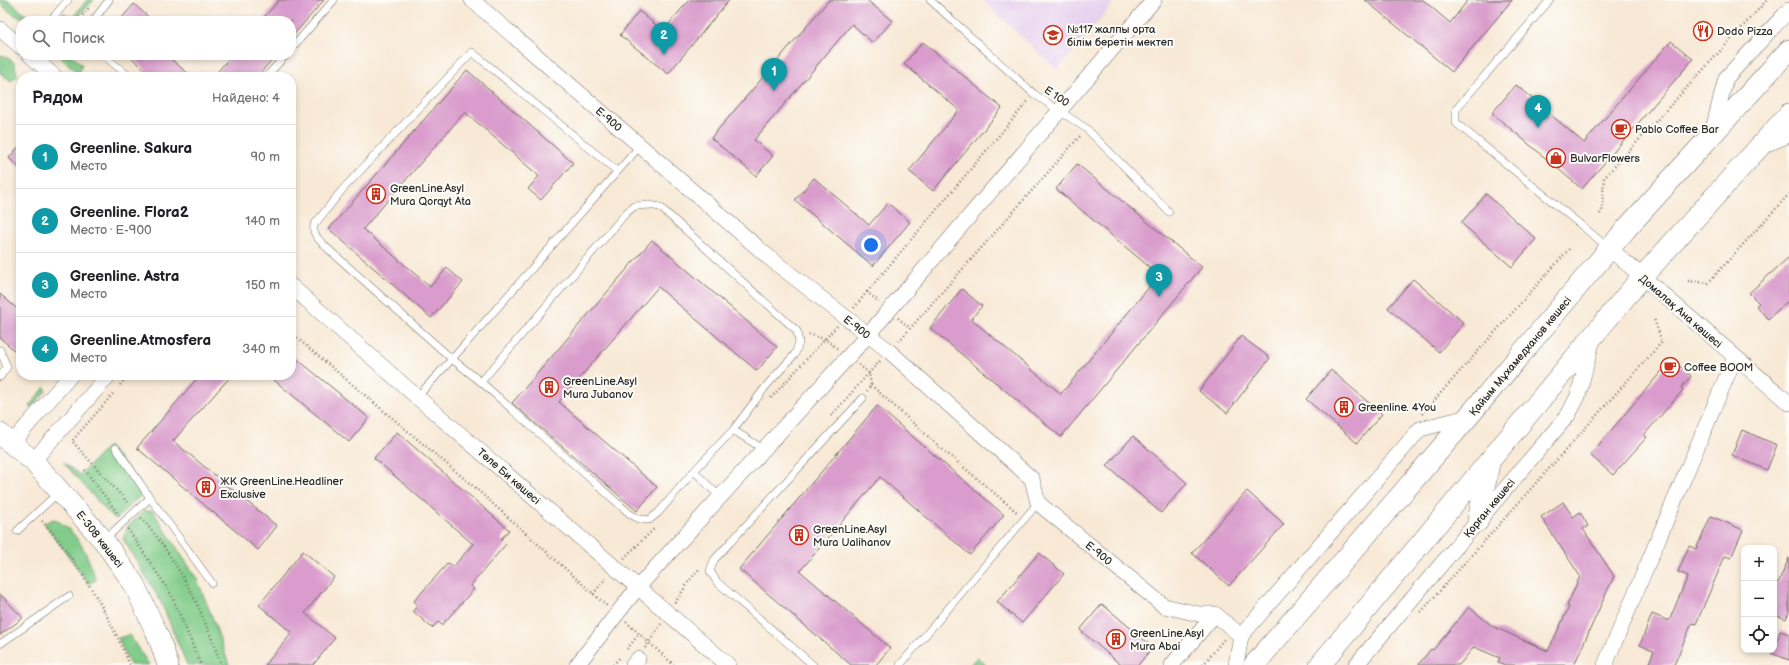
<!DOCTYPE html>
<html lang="ru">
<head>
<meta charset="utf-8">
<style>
	body { margin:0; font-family:"Balsamiq Sans",sans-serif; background:#f2f2f2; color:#202124 }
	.controls { position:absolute; right:12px; bottom:12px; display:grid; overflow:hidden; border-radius:8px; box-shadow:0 2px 6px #0003 }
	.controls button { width:36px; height:36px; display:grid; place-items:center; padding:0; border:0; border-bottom:1px solid #e0e0e0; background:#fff; color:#202124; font:20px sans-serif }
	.you { position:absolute; left:871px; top:245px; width:14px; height:14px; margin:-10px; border:3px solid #fff; border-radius:50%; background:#1a73e8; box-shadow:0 0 0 6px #1a73e833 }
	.badge { display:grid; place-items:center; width:26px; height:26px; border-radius:50%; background:#b45309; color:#fff; font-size:13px; font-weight:700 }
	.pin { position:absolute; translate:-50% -33px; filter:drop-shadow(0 1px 2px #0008) }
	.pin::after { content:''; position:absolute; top:21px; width:14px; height:12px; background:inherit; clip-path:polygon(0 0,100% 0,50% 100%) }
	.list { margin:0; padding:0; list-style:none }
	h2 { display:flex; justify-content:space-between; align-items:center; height:52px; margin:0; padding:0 16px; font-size:17px }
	h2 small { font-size:13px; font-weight:400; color:#757577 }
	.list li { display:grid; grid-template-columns:26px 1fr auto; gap:12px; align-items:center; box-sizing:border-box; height:64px; padding:0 16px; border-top:1px solid #e0e0e0 }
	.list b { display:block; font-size:15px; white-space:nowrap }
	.list p { margin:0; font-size:13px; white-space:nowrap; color:#757577 }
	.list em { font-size:13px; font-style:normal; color:#757577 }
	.icon { flex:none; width:22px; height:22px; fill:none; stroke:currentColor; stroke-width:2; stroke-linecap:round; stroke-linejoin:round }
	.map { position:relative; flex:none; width:1789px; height:665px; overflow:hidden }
	.search { position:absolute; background:#fff; box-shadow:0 2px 6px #0003; left:16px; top:16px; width:280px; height:44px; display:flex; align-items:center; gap:10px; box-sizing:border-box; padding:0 14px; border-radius:16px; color:#757577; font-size:15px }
	.panel { position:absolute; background:#fff; box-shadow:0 2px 6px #0003; left:16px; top:72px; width:280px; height:308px; border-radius:16px }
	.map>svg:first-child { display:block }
	.built { fill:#e7d2ef }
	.green { fill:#81cc8a; stroke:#567c5a }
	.building { fill:#d99ccc }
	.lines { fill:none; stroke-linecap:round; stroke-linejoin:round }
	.lane-casing { stroke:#736e67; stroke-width:8 }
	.street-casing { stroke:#736e67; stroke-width:16 }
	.secondary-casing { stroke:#736e67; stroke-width:22 }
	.path { stroke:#736e67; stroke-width:2.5; stroke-dasharray:1 3; stroke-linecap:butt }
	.lane { stroke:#fff; stroke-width:7 }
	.street { stroke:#fff; stroke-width:15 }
	.secondary { stroke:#fff; stroke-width:21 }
	.labels { text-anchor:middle; stroke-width:4; stroke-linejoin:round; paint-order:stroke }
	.poi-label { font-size:11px; fill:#2b2b2b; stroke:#fdfcf7; text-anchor:start }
	.street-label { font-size:11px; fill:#2b2b2b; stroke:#fdfcf7 }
</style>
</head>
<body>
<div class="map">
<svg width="1789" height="665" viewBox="0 0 1789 665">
	<rect width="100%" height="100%" fill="#fdfcf7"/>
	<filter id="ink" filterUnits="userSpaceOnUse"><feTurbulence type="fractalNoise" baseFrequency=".025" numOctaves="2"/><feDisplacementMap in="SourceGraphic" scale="8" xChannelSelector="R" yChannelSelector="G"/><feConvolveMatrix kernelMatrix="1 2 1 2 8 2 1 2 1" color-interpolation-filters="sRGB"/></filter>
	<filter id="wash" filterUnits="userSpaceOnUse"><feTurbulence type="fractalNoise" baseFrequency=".012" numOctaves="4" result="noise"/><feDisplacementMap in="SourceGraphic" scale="16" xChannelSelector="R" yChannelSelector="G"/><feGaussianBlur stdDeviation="0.9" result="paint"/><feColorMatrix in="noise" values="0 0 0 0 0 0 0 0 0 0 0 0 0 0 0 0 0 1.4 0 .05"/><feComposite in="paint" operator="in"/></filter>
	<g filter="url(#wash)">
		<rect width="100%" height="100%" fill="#f8e9d6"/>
		<path class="built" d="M982 0H1116L1057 70Z"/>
		<path class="green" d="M0 0H8L28 17C15 19 9 11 0 3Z
			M87 0H94L74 21H56L63 13 73 17Z
			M0 55 5 56 15 63 17 76 11 81 0 73Z
			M58 55H71L82 65 79 74Z
			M45 387 46 391 31 408 30 405Z
			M108 446 138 480 142 494 116 519 111 516 63 462 80 475Z
			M144 511H153L197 579 214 622 229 665H187L161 602 123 539 127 527Z
			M54 519C79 532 87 554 96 580L88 584 84 577 44 523Z
			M129 635 148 663 149 665H130L118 638Z
			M977 657 986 665H970Z"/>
		<g id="blocks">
			<path class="building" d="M279 0H324L291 38V21H261Z
				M689 0H729L668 74 620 35 639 11 663 31Z
				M829 0H867L892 21 873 43 852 24 754 140 773 156 756 176 711 138Z
				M1365 0H1423L1450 23 1468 0H1512L1452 72Z
				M134 4 153 21H119Z
				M1671 41 1693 59 1582 189 1492 113 1516 85 1584 143Z
				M923 42 1002 108 933 191 909 171 959 110 904 64Z
				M128 55H166L192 77H154Z
				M232 55H276L257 77H213Z
				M467 70 573 163 541 200 528 189 539 176 465 112 363 229 430 287 447 268 463 282 431 318 329 229Z
				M21 144V169L9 158Z
				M1077 164 1202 267 1061 437 930 328 962 289 982 306 971 319 1061 394 1159 275 1056 189Z
				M814 178 869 225 888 203 910 222 873 266 795 200Z
				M1486 194 1536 239 1512 267 1461 223Z
				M652 240 777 347 757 371 658 287 559 402 657 487 637 511 512 403Z
				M1789 257V300L1768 319 1756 306 1759 303 1749 293Z
				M1413 279 1464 323 1439 352 1388 308Z
				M0 294 21 312V356L0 338Z
				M1241 336 1270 358 1227 413 1199 391Z
				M291 354 369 418 349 442 268 375H291Z
				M1672 359 1691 376 1681 388 1683 390 1644 435 1647 437 1613 475 1590 455Z
				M1331 370 1382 414 1357 443 1306 399Z
				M200 375H232L173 441 277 526 258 550 137 448Z
				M877 406 1004 515 970 555 880 477 800 571 890 648 876 665H851L739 569Z
				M1742 430 1777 445 1767 470 1732 455Z
				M397 432 509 530 501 539 506 544 470 586 474 589 442 625 438 622 432 628 413 611 418 605 414 601 448 563 453 567 473 544 374 458Z
				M1133 436 1187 483 1161 513 1107 466Z
				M1247 491 1284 524 1229 586 1192 553Z
				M1563 502 1573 517 1580 512 1588 526 1583 529 1614 576 1574 665H1505L1498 662 1500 658 1474 647 1459 665H1418L1431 649 1433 650 1469 607 1492 626 1548 651 1569 607 1567 606 1580 576 1541 517Z
				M1711 516 1743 530 1731 558 1725 556 1696 624 1692 623 1674 665H1648L1654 651 1640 645 1652 614 1669 621 1688 576 1678 572 1689 546 1696 549Z
				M303 551 334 577 305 613 335 638 313 665H265L292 633 259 605Z
				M1039 553 1064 574 1022 623 997 602Z
				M1789 558V612L1786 619 1774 614V581L1778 583Z
				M0 594 23 618 0 635Z
				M1102 604 1153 647 1138 665H1121L1080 630Z
				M1780 631 1789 634V660L1771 653 1774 650Z"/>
		</g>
	</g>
	<g filter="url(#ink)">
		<use href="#blocks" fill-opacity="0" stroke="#736e67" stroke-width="1"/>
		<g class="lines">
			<defs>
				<path id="lane" d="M930 0 1034 94 1087 129 1169 212
					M1550 0 1456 109V123L1609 248
					M50 21 68 0
					M93 21 109 0
					M291 49 334 0
					M103 55 130 77
					M266 77 286 55
					M617 171 472 52 343 189 314 225C312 236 321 241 327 248L452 359 640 146
					M649 205 660 207 797 331 799 343 795 354 767 385 733 430 694 471 658 513 649 520 639 519 630 514 481 382 627 212 635 206Z
					M0 350 7 367 0 377
					M417 397 452 359 481 382
					M733 430 763 449
					M116 448 150 498 212 583
					M694 471 720 497
					M17 531 59 492
					M105 539 150 498
					M0 644 69 596
					M813 665 717 582 710 571 714 560 863 398
					M900 665 1038 503"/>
				<path id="street" d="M472 0 772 260 889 351 1032 479 1038 503 1164 606 1199 614H1215L1241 636
					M0 29 21 47
					M30 55 55 77
					M1712 133 1726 78 1789 10
					M1764 145 1789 135
					M1610 249 1789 403
					M291 286 417 397 728 665
					M12 443 71 375
					M33 461 109 375
					M577 665 638 587 868 335 1154 0
					M633 665 638 659
					M1172 665 1215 614
					M1236 665 1241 636 1420 429 1468 417
					M1356 665 1568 415 1578 396 1593 338
					M1605 665 1735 357"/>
				<path id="secondary" d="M0 434 33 461 104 541 134 584 159 638 168 665
					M1478 521 1489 463
					M1254 665 1468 417 1626 229 1789 50
					M1320 665 1642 277 1789 114"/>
			</defs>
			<use href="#lane" class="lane-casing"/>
			<use href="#street" class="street-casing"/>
			<use href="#secondary" class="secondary-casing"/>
			<path class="path" d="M77 21 89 8
				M1600 214 1602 211 1604 178 1767 0
				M1688 281 1708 283 1789 194
				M867 292 1029 100
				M854 308 867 292 879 302
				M898 318 910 328
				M837 326 825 339 838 349
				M291 333 473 486 607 606
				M899 341 1081 135
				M859 365 869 373 880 361
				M120 385 129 375
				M871 385 942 449 1018 513
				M113 394 72 441 129 504
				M771 398 825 339 807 334
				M1422 414 1570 248
				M831 416 869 373 871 385 867 391
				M85 470 119 515
				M141 518C178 559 204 613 221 665
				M42 521C79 563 108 613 130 665
				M128 529 171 594 201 665
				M624 558 655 528
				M593 594 606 578
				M675 603 689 581 700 568
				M1421 612 1662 342 1654 319
				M626 622 674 665
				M645 648 661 624
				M627 649 639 634
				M613 665 621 656
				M1203 665 1225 638"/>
			<use href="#lane" class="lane"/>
			<use href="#street" class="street"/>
			<use href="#secondary" class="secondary"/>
		</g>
	</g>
	<defs>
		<symbol id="restaurant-ring" viewBox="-11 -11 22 22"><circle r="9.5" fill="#fdfcf7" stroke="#c8321e" stroke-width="1.5"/><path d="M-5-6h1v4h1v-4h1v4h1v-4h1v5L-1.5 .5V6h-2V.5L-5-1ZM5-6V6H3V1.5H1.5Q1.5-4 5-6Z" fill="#c8321e"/></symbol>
		<symbol id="school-ring" viewBox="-11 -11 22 22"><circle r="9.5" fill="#fdfcf7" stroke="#c8321e" stroke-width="1.5"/><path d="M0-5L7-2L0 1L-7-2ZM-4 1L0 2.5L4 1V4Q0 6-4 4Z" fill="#c8321e"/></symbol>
		<symbol id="cafe-ring" viewBox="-11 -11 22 22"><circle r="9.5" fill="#fdfcf7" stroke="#c8321e" stroke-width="1.5"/><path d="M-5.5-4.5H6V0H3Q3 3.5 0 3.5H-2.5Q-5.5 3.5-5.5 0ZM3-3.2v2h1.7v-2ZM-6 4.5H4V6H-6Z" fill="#c8321e"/></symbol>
		<symbol id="shop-ring" viewBox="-11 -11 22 22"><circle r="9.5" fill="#fdfcf7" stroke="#c8321e" stroke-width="1.5"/><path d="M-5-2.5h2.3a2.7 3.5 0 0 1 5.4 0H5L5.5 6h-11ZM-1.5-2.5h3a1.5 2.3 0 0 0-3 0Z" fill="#c8321e"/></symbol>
		<symbol id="building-ring" viewBox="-11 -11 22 22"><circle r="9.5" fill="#fdfcf7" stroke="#c8321e" stroke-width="1.5"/><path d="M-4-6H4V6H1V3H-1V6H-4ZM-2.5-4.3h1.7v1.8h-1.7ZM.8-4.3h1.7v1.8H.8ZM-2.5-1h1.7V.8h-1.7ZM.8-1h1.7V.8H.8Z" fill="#c8321e"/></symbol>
	</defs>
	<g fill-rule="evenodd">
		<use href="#restaurant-ring" x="1692" y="20" width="22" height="22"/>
		<use href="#school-ring" x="1042" y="24" width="22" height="22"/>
		<use href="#cafe-ring" x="1610" y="118" width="22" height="22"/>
		<use href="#shop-ring" x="1545" y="147" width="22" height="22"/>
		<use href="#building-ring" x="365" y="183" width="22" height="22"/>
		<use href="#cafe-ring" x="1659" y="356" width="22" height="22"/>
		<use href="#building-ring" x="538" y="376" width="22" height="22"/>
		<use href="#building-ring" x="1333" y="396" width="22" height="22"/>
		<use href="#building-ring" x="195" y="476" width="22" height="22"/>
		<use href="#building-ring" x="788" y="524" width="22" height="22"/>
		<use href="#building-ring" x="1105" y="628" width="22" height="22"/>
	</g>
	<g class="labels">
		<g class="poi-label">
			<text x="1067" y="33">№117 жалпы орта<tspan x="1067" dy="13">білім беретін мектеп</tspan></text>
			<text x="1717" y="35">Dodo Pizza</text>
			<text x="1635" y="133">Pablo Coffee Bar</text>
			<text x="1570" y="162">BulvarFlowers</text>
			<text x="390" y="192">GreenLine.Asyl<tspan x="390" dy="13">Mura Qorqyt Ata</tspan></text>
			<text x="1684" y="371">Coffee BOOM</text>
			<text x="563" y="385">GreenLine.Asyl<tspan x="563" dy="13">Mura Jubanov</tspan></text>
			<text x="1358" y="411">Greenline. 4You</text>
			<text x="220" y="485">ЖК GreenLine.Headliner<tspan x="220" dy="13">Exclusive</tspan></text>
			<text x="813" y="533">GreenLine.Asyl<tspan x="813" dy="13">Mura Ualihanov</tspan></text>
			<text x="1130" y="637">GreenLine.Asyl<tspan x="1130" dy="13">Mura Abai</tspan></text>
		</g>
		<g class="street-label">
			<text transform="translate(1057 96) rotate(34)" y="4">E 100</text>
			<text transform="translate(609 119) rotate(41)" y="4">E-900</text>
			<text transform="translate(1681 311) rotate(41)" y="4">Домалақ Ана көшесі</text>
			<text transform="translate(857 327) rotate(38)" y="4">E-900</text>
			<text transform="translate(1520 356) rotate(-50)" y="4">Қайым Мұхамедханов көшесі</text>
			<text transform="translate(509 476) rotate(41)" y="4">Төле Би көшесі</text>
			<text transform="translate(1489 508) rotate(-50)" y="4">Қорған көшесі</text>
			<text transform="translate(100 539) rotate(52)" y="4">Е-308 көшесі</text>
			<text transform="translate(1099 553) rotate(39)" y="4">E-900</text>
		</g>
	</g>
</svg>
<div class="controls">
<button>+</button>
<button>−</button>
<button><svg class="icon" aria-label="locate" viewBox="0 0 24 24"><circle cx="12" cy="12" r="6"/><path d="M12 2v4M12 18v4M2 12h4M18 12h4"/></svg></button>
</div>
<div class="you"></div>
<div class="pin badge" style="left:774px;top:91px;background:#0f9aa8">1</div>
<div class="pin badge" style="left:664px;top:55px;background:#0f9aa8">2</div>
<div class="pin badge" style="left:1159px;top:297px;background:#0f9aa8">3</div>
<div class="pin badge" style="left:1538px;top:128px;background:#0f9aa8">4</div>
<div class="search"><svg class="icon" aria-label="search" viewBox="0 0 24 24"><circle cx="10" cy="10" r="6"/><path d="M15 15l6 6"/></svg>Поиск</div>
<section class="panel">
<h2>Рядом<small>Найдено: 4</small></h2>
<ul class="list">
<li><span class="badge" style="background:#0f9aa8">1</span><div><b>Greenline. Sakura</b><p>Место</p></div><em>90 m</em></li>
<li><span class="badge" style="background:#0f9aa8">2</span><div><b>Greenline. Flora2</b><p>Место · E-900</p></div><em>140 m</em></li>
<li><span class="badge" style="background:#0f9aa8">3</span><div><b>Greenline. Astra</b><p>Место</p></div><em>150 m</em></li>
<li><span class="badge" style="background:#0f9aa8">4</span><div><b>Greenline.Atmosfera</b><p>Место</p></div><em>340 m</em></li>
</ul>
</section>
</div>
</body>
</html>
